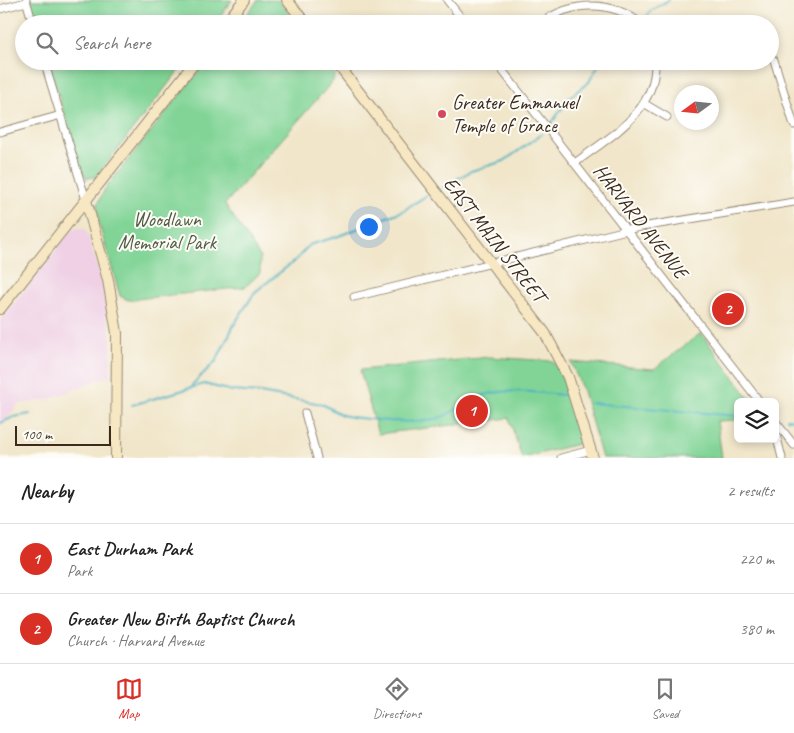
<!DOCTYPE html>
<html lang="en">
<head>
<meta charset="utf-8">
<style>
	body { margin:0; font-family:Caveat,sans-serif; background:#f6f6f6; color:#222 }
	.controls { position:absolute; right:15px; bottom:15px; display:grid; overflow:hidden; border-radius:8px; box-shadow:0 2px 8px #0003 }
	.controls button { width:45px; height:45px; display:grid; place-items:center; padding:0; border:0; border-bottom:1px solid #e0e0e0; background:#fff; color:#222; font:25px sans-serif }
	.compass { position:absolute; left:674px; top:85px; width:45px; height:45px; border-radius:50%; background:#fff; box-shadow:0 2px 8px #0003; rotate:255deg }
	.scale { position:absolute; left:15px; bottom:12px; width:96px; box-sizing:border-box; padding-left:5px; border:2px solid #3b2a1e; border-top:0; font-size:14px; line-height:18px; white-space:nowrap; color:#3b2a1e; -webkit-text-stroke:4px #fdfcf7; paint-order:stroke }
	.you { position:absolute; left:368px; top:226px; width:18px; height:18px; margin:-12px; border:4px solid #fff; border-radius:50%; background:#1a73e8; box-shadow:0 0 0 8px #1a73e833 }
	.badge { display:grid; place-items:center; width:32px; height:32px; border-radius:50%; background:#d93025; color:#fff; font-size:16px; font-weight:700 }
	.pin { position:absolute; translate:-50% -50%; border:2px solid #fff; box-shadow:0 1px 5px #0006 }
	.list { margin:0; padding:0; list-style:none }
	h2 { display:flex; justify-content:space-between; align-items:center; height:65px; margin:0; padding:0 20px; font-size:21px }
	h2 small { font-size:16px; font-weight:400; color:#767676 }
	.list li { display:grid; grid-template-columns:32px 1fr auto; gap:15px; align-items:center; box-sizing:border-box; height:70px; padding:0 20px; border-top:1px solid #e0e0e0 }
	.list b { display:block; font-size:19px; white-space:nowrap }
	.list p { margin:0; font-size:16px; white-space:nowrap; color:#767676 }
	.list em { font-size:16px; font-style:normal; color:#767676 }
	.icon { flex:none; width:28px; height:28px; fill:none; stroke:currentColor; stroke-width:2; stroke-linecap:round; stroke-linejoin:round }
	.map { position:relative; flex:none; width:794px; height:458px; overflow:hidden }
	.search { position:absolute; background:#fff; box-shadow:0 2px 8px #0003; left:15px; right:15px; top:15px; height:55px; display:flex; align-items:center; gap:12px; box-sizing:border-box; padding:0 18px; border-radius:28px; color:#767676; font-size:19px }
	.sheet { height:205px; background:#fff }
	nav { display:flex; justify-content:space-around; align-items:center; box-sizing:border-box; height:70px; border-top:1px solid #e0e0e0; background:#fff; font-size:14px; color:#767676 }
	nav a { display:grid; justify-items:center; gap:2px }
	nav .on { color:#d93025 }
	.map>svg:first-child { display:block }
	.built { fill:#efd0e5 }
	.green { fill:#81d496; stroke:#5e7f5a }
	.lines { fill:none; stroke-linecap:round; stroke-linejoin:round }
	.stream { stroke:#43b0c0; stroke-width:2 }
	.street-casing { stroke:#968874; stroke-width:9 }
	.secondary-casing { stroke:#968874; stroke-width:12 }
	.street { stroke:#fff; stroke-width:7 }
	.secondary { stroke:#f7e8c3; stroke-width:10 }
	.poi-dot { fill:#d1495b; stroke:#fdfcf7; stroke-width:2 }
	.labels { text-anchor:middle; stroke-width:4; stroke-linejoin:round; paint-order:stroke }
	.poi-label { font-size:20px; fill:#3b2a1e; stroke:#fdfcf7; text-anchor:start }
	.park-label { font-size:20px; fill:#505d42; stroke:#fdfcf7 }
	.street-label { font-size:20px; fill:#3b2a1e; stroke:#fdfcf7 }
</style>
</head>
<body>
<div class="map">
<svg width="794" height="458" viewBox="0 0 794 458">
	<rect width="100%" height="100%" fill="#fdfcf7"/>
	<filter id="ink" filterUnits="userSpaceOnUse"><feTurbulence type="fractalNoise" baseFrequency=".02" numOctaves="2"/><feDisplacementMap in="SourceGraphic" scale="10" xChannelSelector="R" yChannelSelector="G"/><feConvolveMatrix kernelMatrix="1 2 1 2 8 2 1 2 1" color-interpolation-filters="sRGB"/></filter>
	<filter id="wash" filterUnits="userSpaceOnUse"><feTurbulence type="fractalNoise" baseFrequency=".0096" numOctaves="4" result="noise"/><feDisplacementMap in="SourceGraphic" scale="20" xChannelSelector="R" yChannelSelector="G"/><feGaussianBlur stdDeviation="1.12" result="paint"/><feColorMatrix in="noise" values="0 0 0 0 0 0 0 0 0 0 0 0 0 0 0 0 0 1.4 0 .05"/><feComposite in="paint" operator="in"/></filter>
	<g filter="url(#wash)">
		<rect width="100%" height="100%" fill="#f1e6ca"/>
		<path class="built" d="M78 228H84L87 232 101 278 111 339V375L47 400 19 404 0 426V321L71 231Z"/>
		<path class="green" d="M29 0H232L215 24H37Z
			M258 0H278L298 24H239Z
			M48 61H186L96 177 87 178 82 172Z
			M207 61H328L335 74 333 81 225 204 260 257V273L245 287 128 300 120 296 99 224 97 205 105 189Z
			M701 333 752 402H738V420L717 421 722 458H602L583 391 571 362 654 369Z
			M489 357 553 361 566 385 582 443 522 458 509 418 378 434 360 370Z"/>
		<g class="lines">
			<path class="stream" d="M647 17 650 11 669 0
				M551 124 570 97 589 82 599 64 604 61
				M443 187 471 171 504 161 542 134
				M192 385 216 361 235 323 255 292 297 259 309 245 339 236 405 210C412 203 420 201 427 195
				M591 403 738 416
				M132 405 204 384 232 391 260 393 322 404 342 415 351 417C378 420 406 424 432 420 450 417 464 402 481 396 507 387 538 393 565 395
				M787 419 794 420
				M0 423 14 417 30 414"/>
		</g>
	</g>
	<g filter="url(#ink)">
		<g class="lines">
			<defs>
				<path id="street" d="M26 0 33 24
					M447 0 466 24
					M0 9 26 2
					M540 24C571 0 613 0 641 24
					M774 60 794 125
					M44 61 86 200
					M495 61 760 402
					M645 104 667 117
					M0 132 61 115
					M575 163C610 136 657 112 655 61
					M354 297 635 228 794 202
					M305 413 317 458
					M775 421 794 445
					M775 430 782 458
					M561 458 591 450"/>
				<path id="secondary" d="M287 0 306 24
					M225 24 244 0
					M335 61 545 333 568 377 593 458
					M86 200 108 280 117 333 116 458
					M0 309 196 61"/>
			</defs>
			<use href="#street" class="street-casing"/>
			<use href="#secondary" class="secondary-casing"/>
			<use href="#street" class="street"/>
			<use href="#secondary" class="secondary"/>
		</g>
	</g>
	<circle class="poi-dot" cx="442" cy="114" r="5"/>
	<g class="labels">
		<g class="poi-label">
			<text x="452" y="109">Greater Emmanuel<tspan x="452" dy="23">Temple of Grace</tspan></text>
		</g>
		<g class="park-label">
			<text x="167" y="226">Woodlawn<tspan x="167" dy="23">Memorial Park</tspan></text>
		</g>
		<g class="street-label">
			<text transform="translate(641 221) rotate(52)" y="7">HARVARD AVENUE</text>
			<text transform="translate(495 239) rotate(52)" y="7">EAST MAIN STREET</text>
		</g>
	</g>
</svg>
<div class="controls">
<button><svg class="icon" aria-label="layers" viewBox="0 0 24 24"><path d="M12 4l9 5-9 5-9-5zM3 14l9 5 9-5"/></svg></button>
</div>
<svg class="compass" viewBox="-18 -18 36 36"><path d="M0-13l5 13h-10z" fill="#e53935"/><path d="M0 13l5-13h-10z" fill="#767676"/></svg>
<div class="scale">100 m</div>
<div class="you"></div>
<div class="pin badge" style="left:472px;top:411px">1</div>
<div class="pin badge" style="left:728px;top:309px">2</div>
<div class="search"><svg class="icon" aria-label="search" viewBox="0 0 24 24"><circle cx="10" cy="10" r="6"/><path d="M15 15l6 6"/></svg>Search here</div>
</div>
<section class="sheet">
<h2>Nearby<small>2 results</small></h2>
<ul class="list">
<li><span class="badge">1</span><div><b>East Durham Park</b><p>Park</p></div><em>220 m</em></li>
<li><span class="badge">2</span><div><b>Greater New Birth Baptist Church</b><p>Church · Harvard Avenue</p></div><em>380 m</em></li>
</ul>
</section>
<nav>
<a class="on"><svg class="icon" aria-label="map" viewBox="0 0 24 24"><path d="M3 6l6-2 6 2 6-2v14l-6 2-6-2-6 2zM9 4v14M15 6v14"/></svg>Map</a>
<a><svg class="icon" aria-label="directions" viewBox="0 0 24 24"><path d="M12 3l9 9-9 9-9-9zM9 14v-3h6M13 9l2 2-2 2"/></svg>Directions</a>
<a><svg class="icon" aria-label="saved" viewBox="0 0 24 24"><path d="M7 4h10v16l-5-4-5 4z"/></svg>Saved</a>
</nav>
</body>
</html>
